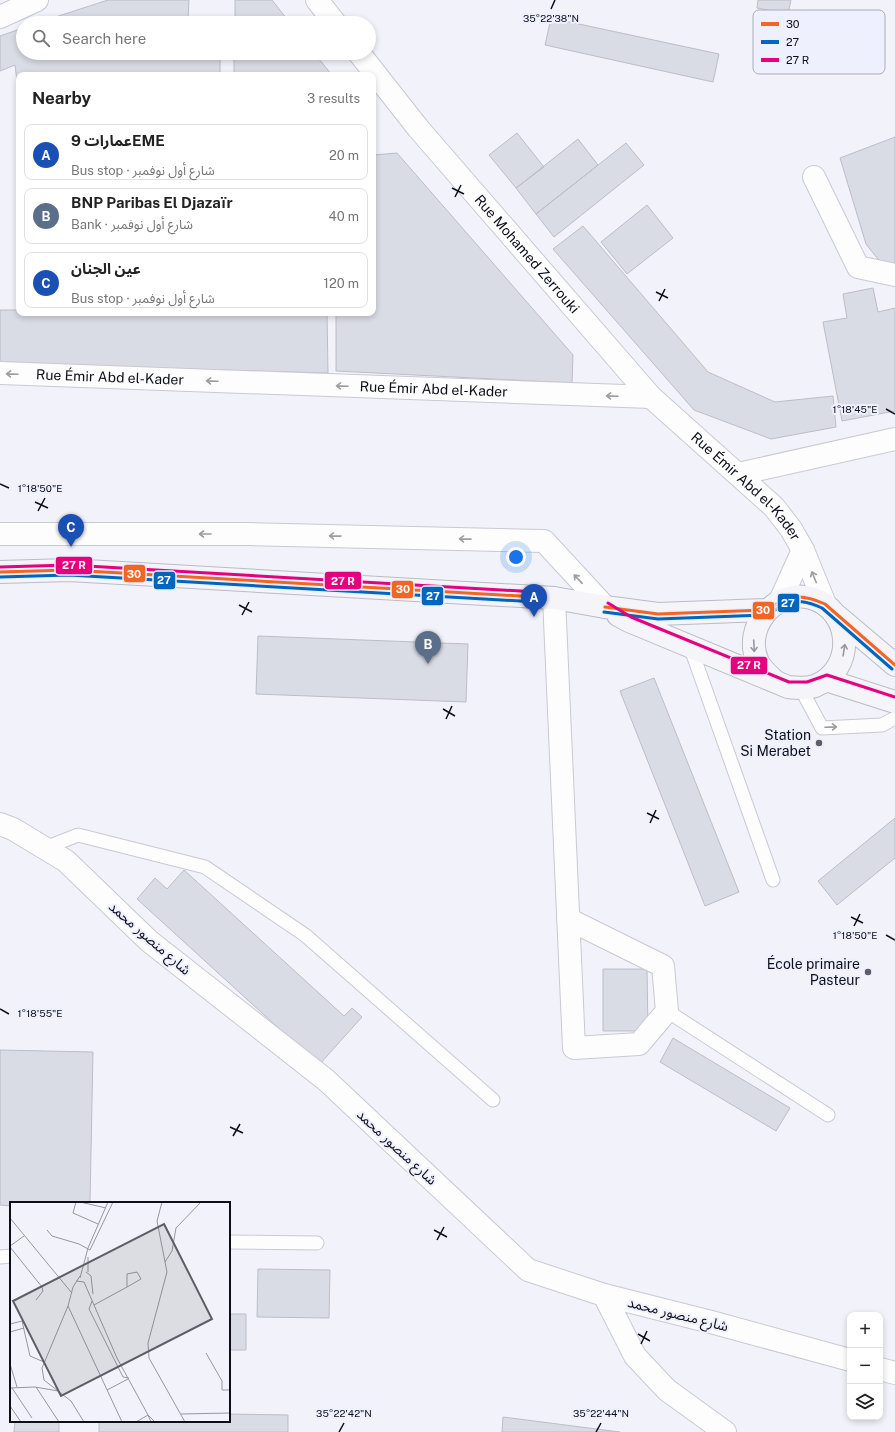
<!DOCTYPE html>
<html lang="en">
<head>
<meta charset="utf-8">
<style>
	body { margin:0; font-family:"Public Sans","Noto Sans Arabic",sans-serif; background:#f6f6f6; color:#222 }
	.controls { position:absolute; right:12px; bottom:12px; display:grid; overflow:hidden; border-radius:8px; box-shadow:0 2px 6px #0003 }
	.controls button { width:36px; height:36px; display:grid; place-items:center; padding:0; border:0; border-bottom:1px solid #e0e0e0; background:#fff; color:#222; font:20px sans-serif }
	.you { position:absolute; left:516px; top:557px; width:14px; height:14px; margin:-10px; border:3px solid #fff; border-radius:50%; background:#1a73e8; box-shadow:0 0 0 6px #1a73e833 }
	.badge { display:grid; place-items:center; width:26px; height:26px; border-radius:50%; background:#5d5e68; color:#fff; font-size:13px; font-weight:700 }
	.pin { position:absolute; translate:-50% -33px; filter:drop-shadow(0 1px 2px #0008) }
	.pin::after { content:''; position:absolute; top:21px; width:14px; height:12px; background:inherit; clip-path:polygon(0 0,100% 0,50% 100%) }
	.list { margin:0; padding:0; list-style:none }
	h2 { display:flex; justify-content:space-between; align-items:center; height:52px; margin:0; padding:0 16px; font-size:17px }
	h2 small { font-size:13px; font-weight:400; color:#767676 }
	.list li { display:grid; grid-template-columns:26px 1fr auto; gap:12px; align-items:center; box-sizing:border-box; height:56px; margin:0 8px 8px; padding:0 8px; border:1px solid #e0e0e0; border-radius:8px }
	.list b { display:block; font-size:15px; white-space:nowrap }
	.list p { margin:0; font-size:13px; white-space:nowrap; color:#767676 }
	.list em { font-size:13px; font-style:normal; color:#767676 }
	.icon { flex:none; width:22px; height:22px; fill:none; stroke:currentColor; stroke-width:2; stroke-linecap:round; stroke-linejoin:round }
	.map { position:relative; flex:none; width:895px; height:1432px; overflow:hidden }
	.search { position:absolute; background:#fff; box-shadow:0 2px 6px #0003; left:16px; top:16px; width:360px; height:44px; display:flex; align-items:center; gap:10px; box-sizing:border-box; padding:0 14px; border-radius:22px; color:#767676; font-size:15px }
	.panel { position:absolute; background:#fff; box-shadow:0 2px 6px #0003; left:16px; top:72px; width:360px; height:244px; border-radius:8px }
	.map>svg:first-child { display:block }
	.building { fill:#d9dbe5; stroke:#bcbdc6 }
	.lines { fill:none; stroke-linecap:round; stroke-linejoin:round }
	.lane-casing { stroke:#c8c9d3; stroke-width:15 }
	.street-casing { stroke:#c8c9d3; stroke-width:24 }
	.secondary-casing { stroke:#c8c9d3; stroke-width:24 }
	.primary-casing { stroke:#babbc6; stroke-width:24 }
	.lane { stroke:#fdfdfe; stroke-width:13 }
	.street { stroke:#fdfdfe; stroke-width:22 }
	.secondary { stroke:#fdfdfe; stroke-width:22 }
	.primary { stroke:#f4f4f9; stroke-width:22 }
	.bus-1-casing { stroke:#eef0fe; stroke-width:6 }
	.bus-2-casing { stroke:#eef0fe; stroke-width:6 }
	.bus-3-casing { stroke:#eef0fe; stroke-width:6 }
	.bus-1 { stroke:#f26522; stroke-width:3 }
	.bus-2 { stroke:#0065bd; stroke-width:3 }
	.bus-3 { stroke:#e5007d; stroke-width:3 }
	.oneway { stroke:#9d9da2 }
	.oneway2 { stroke:#98989f }
	.ticks { fill:none; stroke:#0d0e19; stroke-width:1.5 }
	.poi-dot { fill:#5d5e68; stroke:#eef0fe; stroke-width:1.5 }
	.labels { text-anchor:middle; stroke-width:4; stroke-linejoin:round; paint-order:stroke }
	.street-label { font-size:14px; fill:#0d0e19; stroke:#eef0fe }
	.poi-label { font-size:14px; fill:#0d0e19; stroke:#eef0fe; text-anchor:end }
	.inset-road { fill:none; stroke:#9697a0; stroke-width:1 }
	.view { fill:#5d5e68; fill-opacity:0.15; stroke:#5d5e68; stroke-width:2 }
	.inset-edge { fill:none; stroke:#0d0e19; stroke-width:2 }
	.key { fill:#eef0fe; stroke:#aaacb9; stroke-width:1 }
	.key-label { font-size:11px; fill:#0d0e19 }
	.ticks-label { font-size:10px; text-anchor:middle; fill:#0d0e19; stroke:#eef0fe; stroke-width:4; stroke-linejoin:round; paint-order:stroke }
	.line-badge { stroke:#eef0fe; stroke-width:1.5 }
	.badge-label { font-size:11px; text-anchor:middle; font-weight:bold; fill:#fff }
</style>
</head>
<body>
<div class="map">
<svg width="895" height="1432" viewBox="0 0 895 1432">
	<rect width="100%" height="100%" fill="#f2f3fa"/>
	<path class="building" d="M108 0H189L188 20 221 23H37Z
		M235 0H272L290 23H235Z
		M758 0H791L788 14 757 8Z
		M551 18 719 54 713 82 545 45Z
		M23 28V53H220V75H19V88L18 89 15 65 0 71V36Z
		M234 53H314L332 75H234Z
		M517 133 544 167 516 188 489 155Z
		M895 137V266L885 268 866 244 840 158Z
		M578 139 598 165 536 214 516 188Z
		M626 143 644 165 554 237 536 214Z
		M397 153 573 355 572 383 336 371V313H373V155Z
		M647 205 673 238 627 274 601 242Z
		M583 226 708 372 775 402 833 396 836 427 771 439 694 410 553 249Z
		M873 288 878 312 895 308V411L842 421 823 322 847 318 843 294Z
		M0 310H19V313H327L328 373 0 364Z
		M258 636 468 644 466 702 256 694Z
		M654 678 739 892 705 906 620 691Z
		M895 818V858L837 905 818 881Z
		M184 870 344 1016 352 1008 362 1017 319 1065 137 899 155 878 167 889Z
		M603 969H647L648 1031H603Z
		M673 1038 790 1108 776 1131 660 1062Z
		M0 1050 93 1052 90 1203H11V1206L0 1205Z
		M258 1269 330 1270 329 1318 257 1317Z
		M229 1314H246V1350H229Z
		M229 1414 288 1415V1432H99V1421H229Z
		M503 1417 620 1432H502Z
		M15 1421H59V1432H14Z"/>
	<g class="lines">
		<defs>
			<path id="lane" d="M690 646 773 880
				M801 689 822 728 882 725 895 718
				M45 848 78 835 205 867 305 935 493 1100
				M667 1011 828 1115
				M229 1242 317 1243
				M0 1257 11 1256"/>
			<path id="street" d="M814 177 858 267 895 275
				M554 598 574 1048 639 1044 667 1011 663 966 568 919
				M0 824 13 829 66 861 149 941 326 1080 528 1270 604 1295 711 1322 850 1360
				M604 1295 635 1356 667 1390 725 1432
				M880 1369 895 1373"/>
			<g id="secondary">
				<path d="M317 0 335 23"/>
				<path d="M0 17 37 0"/>
				<path id="s1" d="M359 53 418 128 651 397 774 507 791 529 803 550 825 604"/>
				<path id="s2" d="M0 373 651 397"/>
				<path d="M738 474 895 439"/>
				<path d="M0 534H248L544 541 605 607"/>
				<path d="M780 601 803 550"/>
			</g>
			<path id="primary" d="M0 572 69 570 537 597 554 598 605 607 658 614 767 610
				M618 615 629 621 788 687C797 688 806 689 815 686 856 670 853 610 811 598 775 588 742 628 758 662 762 670 769 676 776 682
				M837 616 895 665
				M826 680 895 702"/>
		</defs>
		<use href="#lane" class="lane-casing"/>
		<use href="#street" class="street-casing"/>
		<use href="#secondary" class="secondary-casing"/>
		<use href="#primary" class="primary-casing"/>
		<use href="#lane" class="lane"/>
		<use href="#street" class="street"/>
		<use href="#secondary" class="secondary"/>
		<use href="#primary" class="primary"/>
		<defs>
			<path id="bus-1" d="M0 572 69 570 537 597
				M605 607 658 614 767 610C789 595 800 593 825 604L895 665"/>
			<path id="bus-2" d="M0 577 69 575 537 602
				M604 612 658 619 767 615C772 613 776 609 781 606 795 598 809 602 822 608L892 669"/>
			<path id="bus-3" d="M0 567 69 565 537 592
				M608 603 631 617 789 682H807L827 675 895 697"/>
		</defs>
		<use href="#bus-1" class="bus-1-casing"/>
		<use href="#bus-2" class="bus-2-casing"/>
		<use href="#bus-3" class="bus-3-casing"/>
		<use href="#bus-1" class="bus-1"/>
		<use href="#bus-2" class="bus-2"/>
		<use href="#bus-3" class="bus-3"/>
	</g>
	<defs><path id="oneway-shaft" d="M-6 0H5M1.5-3L5.5 0L1.5 3" fill="none" stroke-width="1.6" stroke-linecap="round" stroke-linejoin="round"/></defs>
	<g class="oneway">
		<use href="#oneway-shaft" transform="translate(12 374) rotate(-178)"/>
		<use href="#oneway-shaft" transform="translate(212 381) rotate(-178)"/>
		<use href="#oneway-shaft" transform="translate(342 386) rotate(-178)"/>
		<use href="#oneway-shaft" transform="translate(612 396) rotate(-178)"/>
		<use href="#oneway-shaft" transform="translate(205 534) rotate(180)"/>
		<use href="#oneway-shaft" transform="translate(335 536) rotate(-179)"/>
		<use href="#oneway-shaft" transform="translate(465 539) rotate(-179)"/>
		<use href="#oneway-shaft" transform="translate(814 577) rotate(-112)"/>
		<use href="#oneway-shaft" transform="translate(578 579) rotate(-133)"/>
		<use href="#oneway-shaft" transform="translate(831 727) rotate(-2)"/>
	</g>
	<g class="oneway2">
		<use href="#oneway-shaft" transform="translate(754 646) rotate(87)"/>
		<use href="#oneway-shaft" transform="translate(844 650) rotate(-81)"/>
	</g>
	<path class="ticks" d="M551 9 555 0M452 188 464 194M455 197 461 185M656 292 668 298M659 301 665 289M886 409 895 414M0 484 9 488M35 502 48 508M38 511 45 498M239 605 252 612M242 615 249 602M443 709 455 716M446 719 452 706M647 813 659 819M650 823 656 810M851 917 863 923M854 926 860 914M886 935 895 940M0 1009 9 1014M230 1127 243 1133M233 1136 240 1124M434 1230 447 1237M437 1240 444 1227M638 1334 650 1341M641 1344 647 1331M339 1432 344 1423M596 1432 601 1423"/>
	<g class="poi-dot">
		<circle cx="819" cy="743" r="4"/>
		<circle cx="868" cy="972" r="4"/>
	</g>
	<g class="labels">
		<g class="street-label">
			<text dy="5" stroke="none"><textPath href="#s1" startOffset="262">Rue Mohamed Zerrouki</textPath></text>
			<text dy="5" stroke="none"><textPath href="#s2" startOffset="110">Rue Émir Abd el-Kader</textPath></text>
			<text dy="5" stroke="none"><textPath href="#s2" startOffset="434">Rue Émir Abd el-Kader</textPath></text>
			<text dy="5" stroke="none"><textPath href="#s1" startOffset="582">Rue Émir Abd el-Kader</textPath></text>
			<text transform="translate(150 938) rotate(41)" y="5">شارع منصور محمد</text>
			<text transform="translate(397 1147) rotate(43)" y="5">شارع منصور محمد</text>
			<text transform="translate(678 1314) rotate(14)" y="5">شارع منصور محمد</text>
		</g>
		<g class="poi-label">
			<text x="811" y="740">Station<tspan x="811" dy="16">Si Merabet</tspan></text>
			<text x="860" y="969">École primaire<tspan x="860" dy="16">Pasteur</tspan></text>
		</g>
	</g>
	<g transform="translate(10 1202)">
		<rect width="220" height="220" fill="#f2f3fa"/>
		<path class="inset-road" d="M66 0 63 11 88 22M70 0 96 6M152 0 147 19 157 70 138 141 139 156 175 220M0 16 61 90M37 28 42 34 69 42 80 48M0 44 14 34M0 45 32 85 33 89 26 98M80 48 103 0M78 55V70M155 60 162 49 166 26 191 0M76 70 81 74 83 92M70 74 63 85 58 104 112 220M70 76 78 46 98 0M66 79 74 80 107 156 138 213 145 220M82 99 79 107 113 175 119 176M84 103 117 85 131 77 127 70 117 72V85M0 122 12 119 20 154 34 160M0 130 14 126M196 151 212 179V188H220M0 162 7 185M26 185 49 220M0 186 25 185 48 189 61 199 74 220M2 186 22 216M97 188 118 177M48 189 34 178 32 166 58 104M0 204 11 220M171 212 220 211M126 220 138 213 141 220"/>
		<path class="view" d="M154 22 202 117 51 194 3 99Z"/>
		<rect width="220" height="220" class="inset-edge"/>
	</g>
	<rect x="753" y="10" width="132" height="64" rx="6" class="key"/>
	<rect x="761" y="22" width="18" height="4" fill="#f26522"/>
	<rect x="761" y="40" width="18" height="4" fill="#0065bd"/>
	<rect x="761" y="58" width="18" height="4" fill="#e5007d"/>
	<g class="key-label">
		<text x="786" y="28">30</text>
		<text x="786" y="46">27</text>
		<text x="786" y="64">27 R</text>
	</g>
	<g class="ticks-label">
		<text x="551" y="22">35°22'38"N</text>
		<text x="855" y="413">1°18'45"E</text>
		<text x="40" y="492">1°18'50"E</text>
		<text x="855" y="939">1°18'50"E</text>
		<text x="40" y="1017">1°18'55"E</text>
		<text x="344" y="1417">35°22'42"N</text>
		<text x="601" y="1417">35°22'44"N</text>
	</g>
	<g class="line-badge">
		<rect x="55" y="556" width="38" height="19" rx="4" fill="#e5007d"/>
		<rect x="123" y="564" width="23" height="19" rx="4" fill="#f26522"/>
		<rect x="153" y="571" width="23" height="19" rx="4" fill="#0065bd"/>
		<rect x="324" y="571" width="38" height="19" rx="4" fill="#e5007d"/>
		<rect x="391" y="580" width="23" height="19" rx="4" fill="#f26522"/>
		<rect x="421" y="586" width="23" height="20" rx="4" fill="#0065bd"/>
		<rect x="777" y="593" width="23" height="20" rx="4" fill="#0065bd"/>
		<rect x="752" y="601" width="23" height="19" rx="4" fill="#f26522"/>
		<rect x="730" y="656" width="38" height="19" rx="4" fill="#e5007d"/>
	</g>
	<g class="badge-label">
		<text x="74" y="569">27 R</text>
		<text x="134" y="578">30</text>
		<text x="164" y="584">27</text>
		<text x="343" y="585">27 R</text>
		<text x="403" y="593">30</text>
		<text x="433" y="600">27</text>
		<text x="788" y="607">27</text>
		<text x="763" y="614">30</text>
		<text x="749" y="669">27 R</text>
	</g>
</svg>
<div class="controls">
<button>+</button>
<button>−</button>
<button><svg class="icon" aria-label="layers" viewBox="0 0 24 24"><path d="M12 4l9 5-9 5-9-5zM3 14l9 5 9-5"/></svg></button>
</div>
<div class="you"></div>
<div class="pin badge" style="left:534px;top:617px;background:#1a4fb4">A</div>
<div class="pin badge" style="left:428px;top:664px;background:#5c6f8a">B</div>
<div class="pin badge" style="left:71px;top:547px;background:#1a4fb4">C</div>
<div class="search"><svg class="icon" aria-label="search" viewBox="0 0 24 24"><circle cx="10" cy="10" r="6"/><path d="M15 15l6 6"/></svg>Search here</div>
<section class="panel">
<h2>Nearby<small>3 results</small></h2>
<ul class="list">
<li><span class="badge" style="background:#1a4fb4">A</span><div><b>عمارات 9EME</b><p>Bus stop · شارع أول نوفمبر</p></div><em>20 m</em></li>
<li><span class="badge" style="background:#5c6f8a">B</span><div><b>BNP Paribas El Djazaïr</b><p>Bank · شارع أول نوفمبر</p></div><em>40 m</em></li>
<li><span class="badge" style="background:#1a4fb4">C</span><div><b>عين الجنان</b><p>Bus stop · شارع أول نوفمبر</p></div><em>120 m</em></li>
</ul>
</section>
</div>
</body>
</html>
